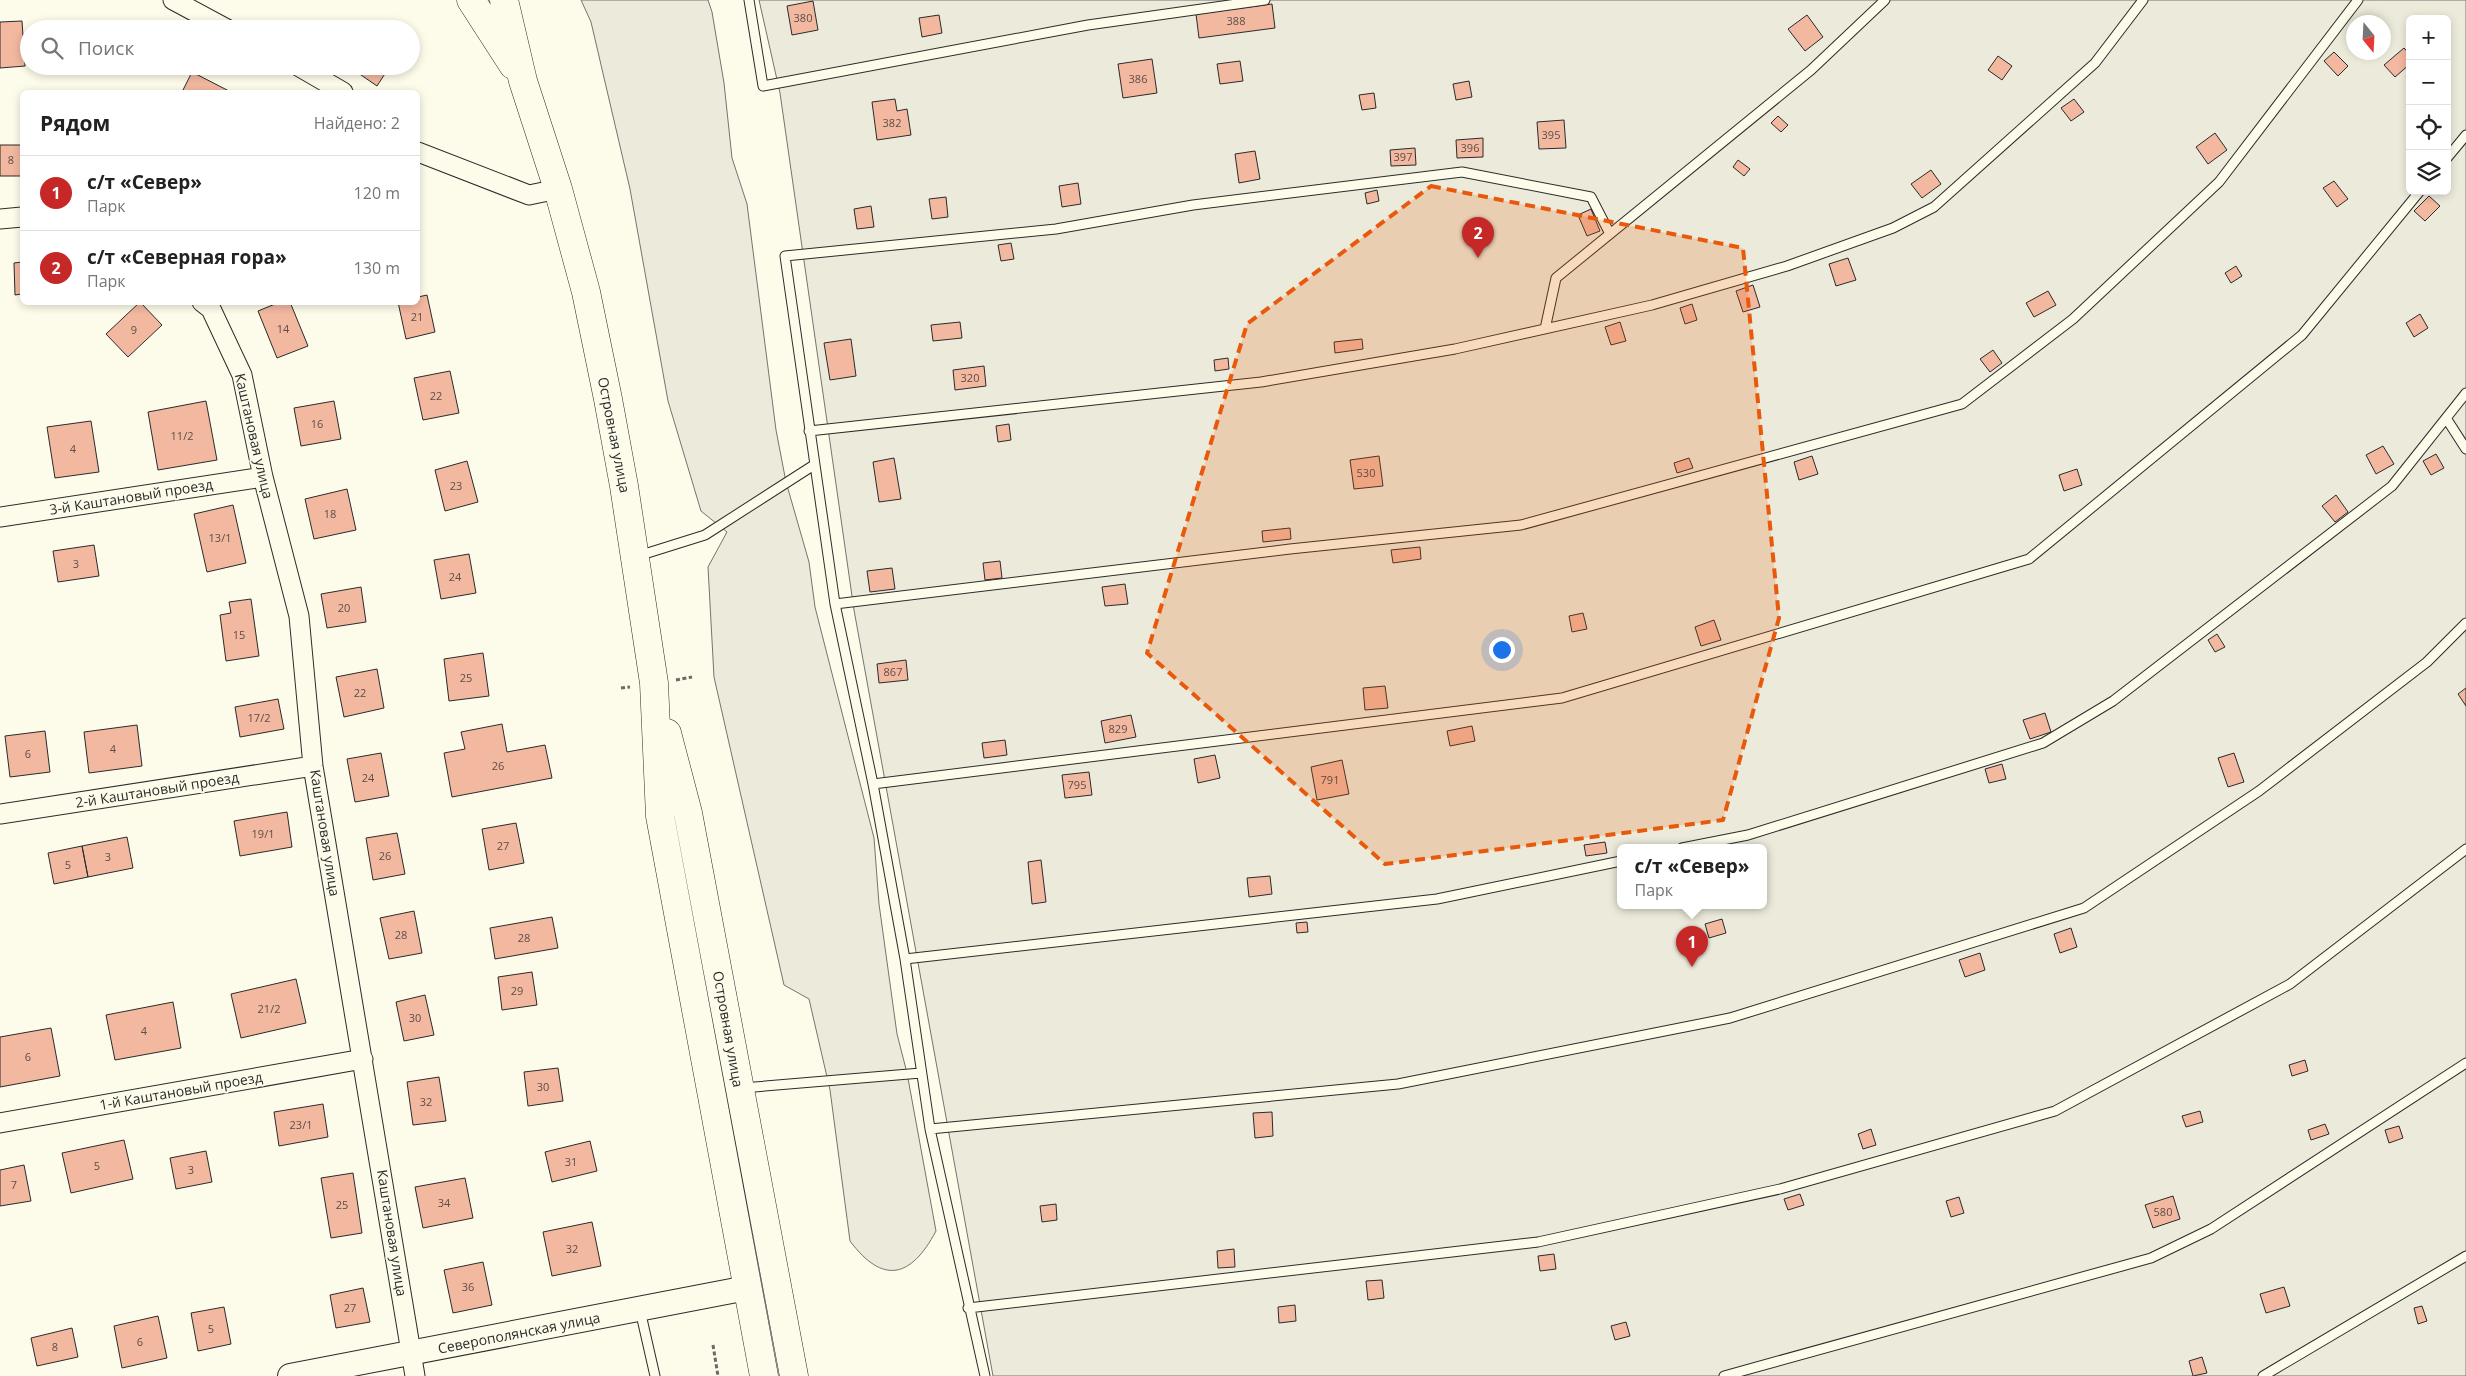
<!DOCTYPE html>
<html lang="ru">
<head>
<meta charset="utf-8">
<style>
	body { margin:0; font-family:"Open Sans",sans-serif; background:#f6f6f6; color:#222 }
	.controls { position:absolute; right:15px; top:15px; display:grid; overflow:hidden; border-radius:8px; box-shadow:0 2px 8px #0003 }
	.controls button { width:45px; height:45px; display:grid; place-items:center; padding:0; border:0; border-bottom:1px solid #e0e0e0; background:#fff; color:#222; font:25px sans-serif }
	.compass { position:absolute; left:2346px; top:15px; width:45px; height:45px; border-radius:50%; background:#fff; box-shadow:0 2px 8px #0003; rotate:162deg }
	.you { position:absolute; left:1501px; top:649px; width:18px; height:18px; margin:-12px; border:4px solid #fff; border-radius:50%; background:#1a73e8; box-shadow:0 0 0 8px #1a73e833 }
	.badge { display:grid; place-items:center; width:32px; height:32px; border-radius:50%; background:#c62828; color:#fff; font-size:16px; font-weight:700 }
	.pin { position:absolute; translate:-50% -41px; filter:drop-shadow(0 1px 2px #0008) }
	.pin::after { content:''; position:absolute; top:26px; width:18px; height:15px; background:inherit; clip-path:polygon(0 0,100% 0,50% 100%) }
	.popup { position:absolute; left:1617px; top:844px; width:150px; height:65px; box-sizing:border-box; display:grid; place-content:center; border-radius:8px; background:#fff; filter:drop-shadow(0 1px 4px #0005); font-size:16px; white-space:nowrap; color:#767676 }
	.popup b { font-size:19px; color:#222 }
	.popup::after { content:''; position:absolute; left:50%; top:100%; margin-left:-10px; border:10px solid transparent; border-top-color:#fff }
	.list { margin:0; padding:0; list-style:none }
	h2 { display:flex; justify-content:space-between; align-items:center; height:65px; margin:0; padding:0 20px; font-size:21px }
	h2 small { font-size:16px; font-weight:400; color:#767676 }
	.list li { display:grid; grid-template-columns:32px 1fr auto; gap:15px; align-items:center; box-sizing:border-box; height:75px; padding:0 20px; border-top:1px solid #e0e0e0 }
	.list b { display:block; font-size:19px; white-space:nowrap }
	.list p { margin:0; font-size:16px; white-space:nowrap; color:#767676 }
	.list em { font-size:16px; font-style:normal; color:#767676 }
	.icon { flex:none; width:28px; height:28px; fill:none; stroke:currentColor; stroke-width:2; stroke-linecap:round; stroke-linejoin:round }
	.map { position:relative; flex:none; width:2466px; height:1376px; overflow:hidden }
	.search { position:absolute; background:#fff; box-shadow:0 2px 8px #0003; left:20px; top:20px; width:400px; height:55px; display:flex; align-items:center; gap:12px; box-sizing:border-box; padding:0 18px; border-radius:28px; color:#767676; font-size:19px }
	.panel { position:absolute; background:#fff; box-shadow:0 2px 8px #0003; left:20px; top:90px; width:400px; height:215px; border-radius:8px }
	.map>svg:first-child { display:block }
	.green { fill:#ecebdb; stroke:#74746e; fill-rule:evenodd }
	.building { fill:#f2b8a0; stroke:#2b2b2b }
	.lines { fill:none; stroke-linecap:round; stroke-linejoin:round }
	.service-casing { stroke:#2b2b2b; stroke-width:11 }
	.minor-casing { stroke:#2b2b2b; stroke-width:21 }
	.tertiary-casing { stroke:#2b2b2b; stroke-width:26 }
	.primary-casing { stroke:#2b2b2b; stroke-width:29 }
	.path { stroke:#6a6964; stroke-width:3; stroke-dasharray:4 2.5; stroke-linecap:butt }
	.service { stroke:#fdfbea; stroke-width:9 }
	.minor { stroke:#fdfbea; stroke-width:19 }
	.tertiary { stroke:#fdfbea; stroke-width:24 }
	.primary { stroke:#fdfbea; stroke-width:28 }
	.marked { fill:#e8590c; fill-opacity:0.2; stroke:#e8590c; stroke-width:4; stroke-dasharray:10 6; stroke-linejoin:round }
	.labels { text-anchor:middle; stroke-width:4; stroke-linejoin:round; paint-order:stroke }
	.number-label { font-size:11px; fill:#5d4e48 }
	.street-label { font-size:14px; fill:#2b2b2b; stroke:#fdfbea }
</style>
</head>
<body>
<div class="map">
<svg width="2466" height="1376" viewBox="0 0 2466 1376">
	<rect width="100%" height="100%" fill="#fdfbea"/>
	<path class="green" d="M581 0H708L712 12 724 83 732 158 747 204 776 430 786 482 809 562 815 607 874 838 879 904 897 1034 907 1073 936 1231C911 1278 883 1285 850 1241L830 1090 809 999 784 985 714 677 708 567 727 532 701 511 668 401 630 189 591 22Z
		M759 0H2466V1376H993L854 610 780 93ZM2410 19H2447V191H2410ZM2354 22H2384V52H2354ZM1621 848H1763V906H1621Z"/>
	<path class="building" d="M813 1 818 30 792 35 787 6Z
		M1272 4 1275 28 1199 38 1196 14Z
		M939 15 942 33 922 37 919 18Z
		M1807 15 1823 37 1805 51 1788 29Z
		M22 21 25 66 0 68V22Z
		M80 23 125 28V29H79Z
		M2404 48 2410 55V64L2395 77 2384 65Z
		M2334 52 2348 66 2338 76 2324 61Z
		M1998 56 2012 66 2002 80 1988 70Z
		M1152 59 1157 93 1123 98 1118 64Z
		M1240 61 1243 81 1220 84 1217 64Z
		M348 66H390L377 86Z
		M192 72 229 91 228 92H182Z
		M1469 81 1472 97 1456 100 1453 84Z
		M1374 93 1376 108 1362 110 1359 95Z
		M895 99 897 111 907 109 911 135 877 140 872 102Z
		M2074 99 2084 112 2071 121 2061 108Z
		M1778 116 1788 125 1781 132 1771 123Z
		M1564 120 1566 148 1539 149 1537 122Z
		M2215 133 2227 150 2208 164 2196 147Z
		M1483 138V157L1457 158 1456 140Z
		M0 145H22V176H0Z
		M1415 148 1416 165 1391 166 1390 150Z
		M1255 151 1260 179 1239 183 1235 154Z
		M1738 160 1750 169 1744 176 1733 167Z
		M1931 170 1941 184 1922 198 1911 184Z
		M2334 181 2348 199 2337 207 2323 188Z
		M1078 183 1081 204 1062 207 1059 186Z
		M1377 190 1379 201 1367 204 1365 193Z
		M2429 196 2440 206 2425 221 2414 211Z
		M946 197 948 217 932 219 929 199Z
		M871 206 874 227 857 229 854 209Z
		M1591 209 1600 231 1587 236 1578 215Z
		M1011 243 1014 259 1001 261 998 245Z
		M1848 258 1856 280 1836 286 1829 264Z
		M22 262V294L15 295 14 263Z
		M2236 266 2242 276 2231 283 2225 273Z
		M1753 285 1760 307 1743 312 1736 291Z
		M2048 291 2056 305 2034 317 2026 303Z
		M427 295 435 332 406 339 398 302H418V297Z
		M140 302 162 325 128 357 106 334Z
		M280 302H290L308 346 277 358 258 311Z
		M1692 304 1697 320 1685 324 1680 308Z
		M2420 314 2428 328 2414 337 2406 323Z
		M960 322 962 338 933 341 931 325Z
		M1620 322 1626 341 1611 345 1605 327Z
		M851 339 856 376 830 380 824 343Z
		M1362 339 1363 349 1335 353 1334 342Z
		M1993 350 2002 363 1990 372 1980 359Z
		M1228 358 1229 369 1215 371 1214 360Z
		M984 366 986 386 955 390 953 370Z
		M450 371 459 413 423 420 414 378Z
		M206 401 217 460 158 470 148 412Z
		M334 401 341 439 301 446 294 408Z
		M91 421 99 472 55 478 47 427Z
		M1009 424 1011 440 998 442 996 426Z
		M2383 446 2394 464 2376 474 2366 455Z
		M2436 454 2444 468 2431 475 2423 461Z
		M1379 456 1383 486 1354 489 1350 460Z
		M1812 456 1818 474 1799 480 1794 462Z
		M894 458 901 499 879 502 873 462Z
		M1689 458 1693 468 1677 473 1674 463Z
		M467 461 478 502 445 511 435 470Z
		M2077 469 2082 485 2064 491 2059 475Z
		M347 489 356 530 314 539 305 499Z
		M2336 495 2348 512 2335 522 2322 506Z
		M233 505 246 563 207 572 194 514Z
		M1290 528 1291 539 1263 542 1262 531Z
		M94 545 99 576 58 582 53 551Z
		M1420 547 1421 559 1393 563 1391 550Z
		M469 554 476 593 441 599 434 560Z
		M1000 561 1002 578 985 580 983 563Z
		M892 568 895 589 870 592 867 571Z
		M1125 584 1128 604 1105 606 1102 587Z
		M361 587 366 622 327 628 321 594Z
		M251 599 259 656 226 661 220 615 231 613 229 602Z
		M1583 613 1587 629 1572 632 1569 616Z
		M1714 620 1721 640 1701 646 1695 627Z
		M2217 634 2225 647 2215 652 2208 640Z
		M483 653 489 696 449 701 444 659Z
		M906 660 908 680 879 683 877 664Z
		M377 669 384 708 344 717 336 677Z
		M1385 686 1388 708 1365 710 1363 688Z
		M2466 688V706L2458 694Z
		M278 699 284 729 240 737 235 707Z
		M2045 713 2051 732 2030 739 2023 720Z
		M1131 715 1136 737 1105 743 1101 721Z
		M502 724 507 752 545 745 552 778 452 797 444 753 465 749 461 732Z
		M137 725 142 766 89 773 84 732Z
		M1472 726 1475 741 1450 746 1447 731Z
		M45 731 50 772 10 777 5 736Z
		M1005 740 1007 755 984 758 982 743Z
		M381 753 389 796 355 802 347 759Z
		M2234 753 2244 782 2228 787 2218 758Z
		M1215 755 1220 778 1198 783 1194 759Z
		M1342 760 1349 794 1317 800 1311 767Z
		M2002 764 2006 779 1989 783 1985 769Z
		M1089 772 1092 795 1065 798 1062 775Z
		M287 812 292 847 240 856 234 821Z
		M516 823 524 863 489 870 482 829Z
		M397 833 405 874 373 880 366 838Z
		M127 837 133 868 88 877 82 846Z
		M1605 842 1607 853 1586 856 1584 845Z
		M82 846 88 877 54 884 48 853Z
		M1041 860 1046 902 1032 904 1028 862Z
		M1270 876 1272 894 1249 897 1247 878Z
		M414 911 422 953 389 959 380 918Z
		M552 917 558 948 495 959 490 928Z
		M1722 919 1726 933 1709 938 1705 924Z
		M1307 922 1308 932 1297 933 1296 923Z
		M2071 928 2077 947 2060 953 2054 934Z
		M1980 953 1985 970 1965 977 1959 960Z
		M532 972 537 1005 502 1010 498 977Z
		M296 979 306 1023 241 1038 231 994Z
		M425 995 434 1035 404 1041 396 1002Z
		M173 1002 181 1048 115 1060 106 1015Z
		M51 1028 60 1076 0 1087V1037Z
		M2305 1060 2308 1071 2292 1076 2289 1065Z
		M558 1068 563 1101 528 1106 524 1072Z
		M439 1077 446 1121 413 1125 407 1082Z
		M323 1104 328 1137 279 1146 274 1112Z
		M2200 1111 2203 1122 2186 1127 2182 1116Z
		M1272 1112 1273 1136 1255 1138 1253 1113Z
		M2325 1124 2329 1134 2311 1140 2308 1130Z
		M2399 1126 2403 1138 2389 1143 2385 1130Z
		M1871 1129 1876 1145 1863 1149 1858 1134Z
		M124 1140 133 1179 71 1193 62 1153Z
		M590 1141 597 1171 552 1182 545 1152Z
		M206 1151 212 1182 176 1189 170 1158Z
		M24 1165 31 1201 0 1206V1170Z
		M353 1173 362 1233 331 1238 321 1178Z
		M465 1178 473 1218 423 1228 415 1187Z
		M1800 1194 1804 1205 1788 1210 1784 1199Z
		M2173 1196 2180 1219 2153 1228 2145 1205Z
		M1959 1197 1964 1213 1951 1217 1946 1201Z
		M1056 1204 1057 1220 1042 1222 1040 1206Z
		M592 1222 601 1266 552 1276 543 1232Z
		M1234 1249 1235 1267 1218 1268 1217 1251Z
		M1554 1254 1556 1269 1540 1271 1538 1256Z
		M483 1262 492 1305 453 1313 444 1270Z
		M1382 1280 1384 1298 1368 1300 1366 1281Z
		M2284 1287 2290 1306 2266 1313 2260 1294Z
		M363 1288 370 1322 336 1328 330 1295Z
		M1295 1305 1296 1321 1279 1323 1278 1307Z
		M2422 1306 2427 1321 2418 1324 2414 1308Z
		M224 1307 231 1344 198 1351 191 1313Z
		M158 1316 167 1358 122 1368 114 1326Z
		M1626 1322 1630 1336 1615 1340 1611 1326Z
		M72 1328 78 1357 37 1366 31 1338Z
		M2202 1357 2207 1373 2193 1376 2189 1361Z"/>
	<g class="lines">
		<defs>
			<path id="service" d="M749 0 763 86 1088 25 1265 0
				M2447 158 2466 135
				M1545 329 1556 278 1811 70 1885 0
				M2446 418 2466 449
				M809 431 1261 382 1455 349 1652 305 1787 266 1893 228 1934 207 2095 63 2143 0
				M638 556 705 535 814 465
				M835 604 1290 549 1521 525 1962 404 2073 319 2219 182 2358 0
				M873 784 1562 698 2029 559 2302 335 2420 191
				M1682 848 1748 835 2043 743 2113 701 2392 486 2466 393
				M905 959 1437 899 1621 861
				M742 1088 921 1073
				M930 1129 1398 1084 1730 1018 2084 908 2259 791 2427 662 2466 623
				M968 1308 1538 1242 1780 1189 2055 1111 2290 984 2466 849
				M640 1310 655 1376
				M985 1376 930 1129 905 959 873 784 835 604 785 256 1056 229 1193 205 1462 172 1591 197 1610 234
				M1724 1376 2151 1258 2211 1229 2466 1063
				M2263 1376 2466 1256"/>
			<path id="minor" d="M173 0 227 29
				M298 66 343 92
				M418 152 529 195 558 189
				M0 219 22 217
				M202 302 211 309 242 375 263 477 299 616 313 766 415 1376
				M0 517 263 477
				M0 814 313 766
				M0 1123 363 1059"/>
			<path id="tertiary" d="M290 1376 747 1288"/>
			<path id="primary" d="M471 0 513 65
				M504 0 523 81 558 189 586 292 608 399 624 486 654 683 660 816 764 1376
				M667 733 688 813 794 1376"/>
		</defs>
		<use href="#service" class="service-casing"/>
		<use href="#minor" class="minor-casing"/>
		<use href="#tertiary" class="tertiary-casing"/>
		<use href="#primary" class="primary-casing"/>
		<path class="path" d="M676 680 692 677
			M621 688 630 687
			M713 1345 718 1376"/>
		<use href="#service" class="service"/>
		<use href="#minor" class="minor"/>
		<use href="#tertiary" class="tertiary"/>
		<use href="#primary" class="primary"/>
	</g>
	<path class="marked" d="M1431 186 1743 248 1779 618 1723 820 1385 864 1147 653 1247 324Z"/>
	<g class="labels">
		<g class="number-label">
			<text x="803" y="22">380</text>
			<text x="1236" y="25">388</text>
			<text x="1138" y="83">386</text>
			<text x="892" y="127">382</text>
			<text x="1551" y="139">395</text>
			<text x="1470" y="152">396</text>
			<text x="1403" y="161">397</text>
			<text x="11" y="164">8</text>
			<text x="417" y="321">21</text>
			<text x="283" y="333">14</text>
			<text x="134" y="334">9</text>
			<text x="970" y="382">320</text>
			<text x="436" y="400">22</text>
			<text x="317" y="428">16</text>
			<text x="182" y="440">11/2</text>
			<text x="73" y="453">4</text>
			<text x="1366" y="477">530</text>
			<text x="456" y="490">23</text>
			<text x="330" y="518">18</text>
			<text x="220" y="542">13/1</text>
			<text x="76" y="568">3</text>
			<text x="455" y="581">24</text>
			<text x="344" y="612">20</text>
			<text x="239" y="639">15</text>
			<text x="893" y="676">867</text>
			<text x="466" y="682">25</text>
			<text x="360" y="697">22</text>
			<text x="259" y="722">17/2</text>
			<text x="1118" y="733">829</text>
			<text x="113" y="753">4</text>
			<text x="28" y="758">6</text>
			<text x="498" y="770">26</text>
			<text x="368" y="782">24</text>
			<text x="1330" y="784">791</text>
			<text x="1077" y="789">795</text>
			<text x="263" y="838">19/1</text>
			<text x="503" y="850">27</text>
			<text x="385" y="860">26</text>
			<text x="108" y="861">3</text>
			<text x="68" y="869">5</text>
			<text x="401" y="939">28</text>
			<text x="524" y="942">28</text>
			<text x="517" y="995">29</text>
			<text x="269" y="1013">21/2</text>
			<text x="415" y="1022">30</text>
			<text x="144" y="1035">4</text>
			<text x="28" y="1061">6</text>
			<text x="543" y="1091">30</text>
			<text x="426" y="1106">32</text>
			<text x="301" y="1129">23/1</text>
			<text x="571" y="1166">31</text>
			<text x="97" y="1170">5</text>
			<text x="191" y="1174">3</text>
			<text x="14" y="1189">7</text>
			<text x="444" y="1207">34</text>
			<text x="342" y="1209">25</text>
			<text x="2163" y="1216">580</text>
			<text x="572" y="1253">32</text>
			<text x="468" y="1291">36</text>
			<text x="350" y="1312">27</text>
			<text x="211" y="1333">5</text>
			<text x="140" y="1346">6</text>
			<text x="55" y="1351">8</text>
		</g>
		<g class="street-label">
			<text transform="translate(614 435) rotate(79)" y="5">Островная улица</text>
			<text transform="translate(254 436) rotate(77)" y="5">Каштановая улица</text>
			<text transform="translate(131 497) rotate(-9)" y="5">3-й Каштановый проезд</text>
			<text transform="translate(157 790) rotate(-9)" y="5">2-й Каштановый проезд</text>
			<text transform="translate(325 833) rotate(81)" y="5">Каштановая улица</text>
			<text transform="translate(728 1029) rotate(80)" y="5">Островная улица</text>
			<text transform="translate(181 1091) rotate(-10)" y="5">1-й Каштановый проезд</text>
			<text transform="translate(392 1233) rotate(81)" y="5">Каштановая улица</text>
			<text transform="translate(519 1333) rotate(-11)" y="5">Северополянская улица</text>
		</g>
	</g>
</svg>
<div class="controls">
<button>+</button>
<button>−</button>
<button><svg class="icon" aria-label="locate" viewBox="0 0 24 24"><circle cx="12" cy="12" r="6"/><path d="M12 2v4M12 18v4M2 12h4M18 12h4"/></svg></button>
<button><svg class="icon" aria-label="layers" viewBox="0 0 24 24"><path d="M12 4l9 5-9 5-9-5zM3 14l9 5 9-5"/></svg></button>
</div>
<svg class="compass" viewBox="-18 -18 36 36"><path d="M0-13l5 13h-10z" fill="#e53935"/><path d="M0 13l5-13h-10z" fill="#767676"/></svg>
<div class="you"></div>
<div class="pin badge" style="left:1692px;top:967px">1</div>
<div class="popup"><b>с/т «Север»</b>Парк</div>
<div class="pin badge" style="left:1478px;top:258px">2</div>
<div class="search"><svg class="icon" aria-label="search" viewBox="0 0 24 24"><circle cx="10" cy="10" r="6"/><path d="M15 15l6 6"/></svg>Поиск</div>
<section class="panel">
<h2>Рядом<small>Найдено: 2</small></h2>
<ul class="list">
<li><span class="badge">1</span><div><b>с/т «Север»</b><p>Парк</p></div><em>120 m</em></li>
<li><span class="badge">2</span><div><b>с/т «Северная гора»</b><p>Парк</p></div><em>130 m</em></li>
</ul>
</section>
</div>
</body>
</html>
